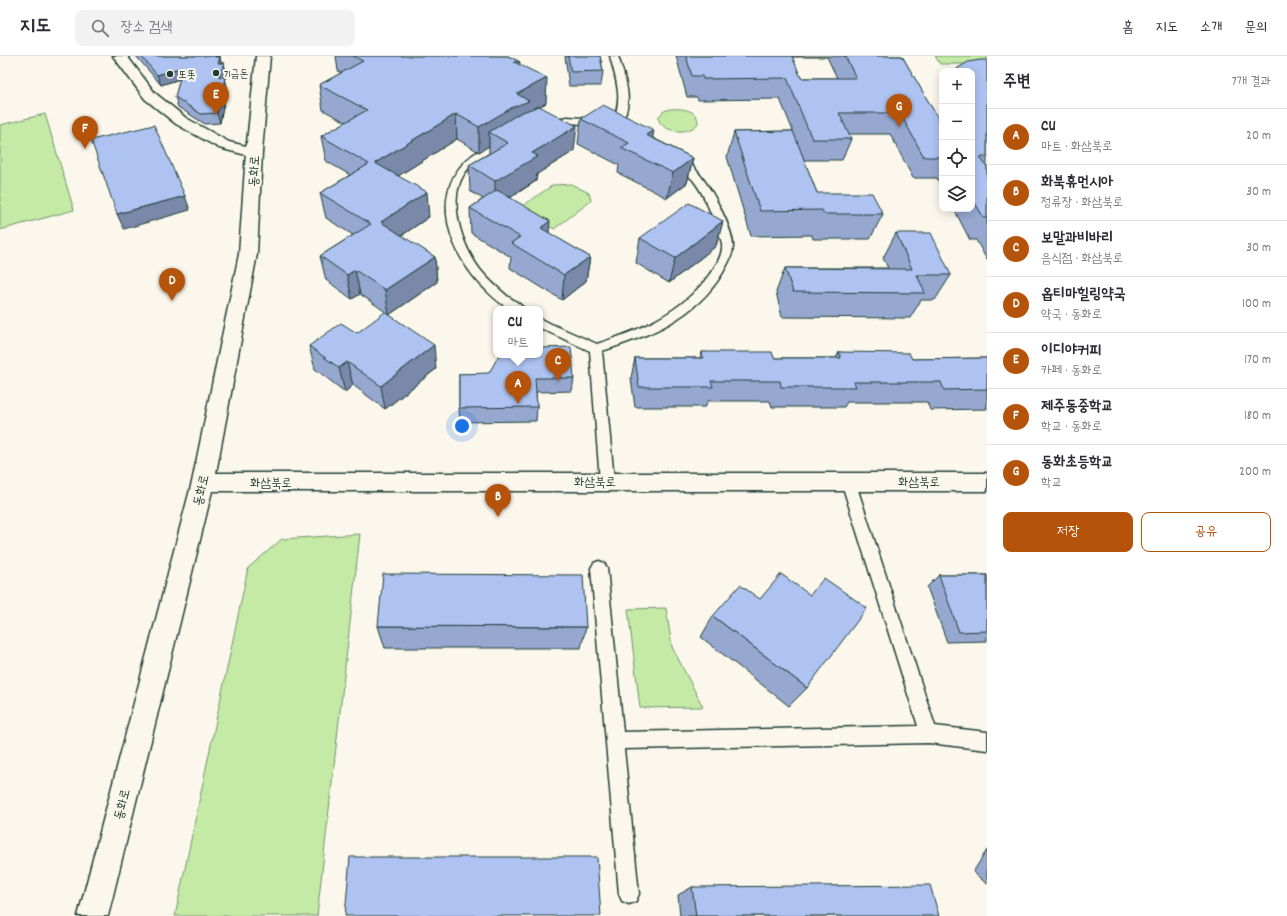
<!DOCTYPE html>
<html lang="ko">
<head>
<meta charset="utf-8">
<style>
	body { margin:0; font-family:Dekko,"Poor Story",sans-serif; background:#f2f2f3; color:#2b2b33 }
	.controls { position:absolute; right:12px; top:12px; display:grid; overflow:hidden; border-radius:8px; box-shadow:0 2px 10px #0003 }
	.controls button { width:36px; height:36px; display:grid; place-items:center; padding:0; border:0; border-bottom:1px solid #e1e1e2; background:#fff; color:#2b2b33; font:20px sans-serif }
	.you { position:absolute; left:462px; top:370px; width:14px; height:14px; margin:-10px; border:3px solid #fff; border-radius:50%; background:#1a73e8; box-shadow:0 0 0 6px #1a73e833 }
	.badge { display:grid; place-items:center; width:26px; height:26px; border-radius:50%; background:#b45309; color:#fff; font-size:13px; font-weight:700 }
	.pin { position:absolute; translate:-50% -33px; filter:drop-shadow(0 1px 2px #0008) }
	.pin::after { content:''; position:absolute; top:21px; width:14px; height:12px; background:inherit; clip-path:polygon(0 0,100% 0,50% 100%) }
	.popup { position:absolute; left:493px; top:250px; width:50px; height:52px; box-sizing:border-box; display:grid; place-content:center; border-radius:8px; background:#fff; filter:drop-shadow(0 1px 3px #0005); font-size:13px; white-space:nowrap; color:#7c7c81 }
	.popup b { font-size:15px; color:#2b2b33 }
	.popup::after { content:''; position:absolute; left:50%; top:100%; margin-left:-8px; border:8px solid transparent; border-top-color:#fff }
	.list { margin:0; padding:0; list-style:none }
	h2 { display:flex; justify-content:space-between; align-items:center; height:52px; margin:0; padding:0 16px; font-size:17px }
	h2 small { font-size:13px; font-weight:400; color:#7c7c81 }
	.list li { display:grid; grid-template-columns:26px 1fr auto; gap:12px; align-items:center; box-sizing:border-box; height:56px; padding:0 16px; border-top:1px solid #e1e1e2 }
	.list b { display:block; font-size:15px; white-space:nowrap }
	.list p { margin:0; font-size:13px; white-space:nowrap; color:#7c7c81 }
	.list em { font-size:13px; font-style:normal; color:#7c7c81 }
	.actions { display:flex; gap:8px; padding:12px 16px }
	.actions a { flex:1; padding:9px 0; border:1px solid #b45309; border-radius:8px; text-align:center; font-size:14px; color:#b45309 }
	.actions .main { background:#b45309; color:#fff }
	.icon { flex:none; width:22px; height:22px; fill:none; stroke:currentColor; stroke-width:2; stroke-linecap:round; stroke-linejoin:round }
	.map { position:relative; flex:none; width:987px; height:860px; overflow:hidden }
	header { display:flex; align-items:center; gap:24px; box-sizing:border-box; height:56px; padding:0 20px; background:#fff; border-bottom:1px solid #e1e1e2 }
	header strong { font-size:19px }
	nav { display:flex; gap:22px; margin-inline-start:auto; font-size:14px }
	.search { width:280px; height:36px; background:#f2f2f3; display:flex; align-items:center; gap:10px; box-sizing:border-box; padding:0 14px; border-radius:8px; color:#7c7c81; font-size:15px }
	main { display:flex }
	aside { flex:1; background:#fff }
	.map>svg:first-child { display:block }
	.green { fill:#c4eaa5; stroke:#72946c }
	.lines { fill:none; stroke-linecap:round; stroke-linejoin:round }
	.service-casing { stroke:#1f3d34; stroke-width:3 }
	.minor-casing { stroke:#1f3d34; stroke-width:3 }
	.tertiary-casing { stroke:#1f3d34; stroke-width:3 }
	.service { fill:#fbf7ec; fill-rule:evenodd }
	.minor { fill:#fbf7ec; fill-rule:evenodd }
	.tertiary { fill:#fbf7ec; fill-rule:evenodd }
	.wall { fill:#96a8d0; stroke:#1f3d34; fill-rule:evenodd }
	.shaded-wall { fill:#7a88a9; stroke:#1f3d34 }
	.building { fill:#aec3f2; stroke:#1f3d34 }
	.poi-dot { fill:#1f3d34; stroke:#fbf7ec; stroke-width:1.5 }
	.labels { text-anchor:middle; stroke-width:4; stroke-linejoin:round; paint-order:stroke }
	.far-poi-label { font-size:11px; fill:#1f3d34; stroke:#fbf7ec; text-anchor:start }
	.street-label { font-size:13px; fill:#1f3d34; stroke:#fbf7ec }
</style>
</head>
<body>
<header>
<strong>지도</strong>
<div class="search"><svg class="icon" aria-label="search" viewBox="0 0 24 24"><circle cx="10" cy="10" r="6"/><path d="M15 15l6 6"/></svg>장소 검색</div>
<nav><a>홈</a><a>지도</a><a>소개</a><a>문의</a></nav>
</header>
<main>
<div class="map">
<svg width="987" height="860" viewBox="0 0 987 860">
	<rect width="100%" height="100%" fill="#fbf7ec"/>
	<filter id="ink" filterUnits="userSpaceOnUse"><feTurbulence type="fractalNoise" baseFrequency=".025" numOctaves="2"/><feDisplacementMap in="SourceGraphic" scale="8" xChannelSelector="R" yChannelSelector="G"/><feConvolveMatrix kernelMatrix="1 2 1 2 8 2 1 2 1" color-interpolation-filters="sRGB"/></filter>
	<g filter="url(#ink)">
		<path class="green" d="M935 0H987V8H940Z
			M670 53C680 52 698 53 698 67 690 80 660 77 658 61L664 55Z
			M45 58 74 154 0 174V69Z
			M571 128 589 137 591 145 554 173 518 153 553 129Z
			M360 478 317 860H175L248 512 282 483Z
			M666 552 672 591 703 651 640 652 628 553Z"/>
		<g class="lines">
			<defs>
				<path id="service" d="M610 0H618C625 23 635 46 620 69L617 70 612 67C624 43 616 24 610 0Z
					M567 61 599 63 604 66 599 69 567 67 549 70 544 67 546 65Z
					M506 82 509 83 511 85 509 87C495 94 479 100 468 113 444 140 462 193 483 217 490 225 499 233 507 240 513 244 520 247 524 253 519 253 513 254 509 252 499 248 489 237 481 229 444 190 426 122 484 92 491 89 498 84 506 82Z
					M677 99C690 102 709 130 715 142 721 153 733 177 733 190 733 200 727 209 722 218 695 262 649 280 602 295L614 425 612 429 607 431 602 429 600 425 590 295 540 272V263L597 288C640 274 682 257 709 219 716 210 723 199 722 188 721 182 718 176 716 171 710 154 704 138 693 124 686 117 678 110 672 102Z
					M848 419 853 421 855 425 935 670 987 676V694L929 687 624 693 639 838 636 845 629 848 622 845 619 838 591 512 594 507 599 505 604 507 607 512 623 676 918 670 841 425 843 421Z"/>
				<path id="minor" d="M113 0H127L155 37 186 62 229 86 259 93 262 96 259 99 254 101 219 92 176 68 145 43Z"/>
				<path id="tertiary" d="M256 0H270L262 96 257 198 216 417H987V435H212L108 860H78L192 426 239 198 246 96Z"/>
			</defs>
			<use href="#service" class="service-casing"/>
			<use href="#minor" class="minor-casing"/>
			<use href="#tertiary" class="tertiary-casing"/>
			<use href="#service" class="service"/>
			<use href="#minor" class="minor"/>
			<use href="#tertiary" class="tertiary"/>
		</g>
		<path class="wall" d="M136 0H220V2L221 7H224L226 17 225 22 227 31 220 67 205 68 178 51 175 41 180 23 161 29Z
			M336 0H508L520 6V9L546 47 540 50 574 95 537 118 536 125 510 142 549 177 590 201 586 225 562 244 510 212 511 201 471 177 470 152 483 143 470 135 469 109 489 98V90L479 96 457 83 398 120 429 161 401 180 435 201 437 226 389 259 436 313 385 353 353 329 345 336 315 313 309 290 357 277 387 257 360 238 352 243 326 224 320 200 353 179 326 162 320 137 350 119 326 105 321 80 346 66 323 54 319 29 341 17 338 15Z
			M565 0H600L603 15 601 30H569Z
			M676 0H902L941 68 942 65V132L937 122H913L890 78H849L851 83 842 104H804L817 137 883 158 870 183H813L812 179 751 180 727 101 734 76 793 75 780 43 698 44 697 41H687ZM792 1H827L837 22H801Z
			M987 4V204L976 184H970L954 153H972V15H956L958 12Z
			M581 63 653 82 693 102 687 127 667 142 618 117 619 109 578 88Z
			M723 165 716 190 669 227 636 207 640 182Z
			M896 177 951 219 935 244H921L910 262 782 261 776 236 785 212H888L883 202Z
			M702 296 774 302H836L839 296 912 303 987 302V353L930 354 927 346H847L844 351H772L770 345H708L705 351H635L631 322 635 302H700Z
			M459 318 574 322 572 335 536 336 537 351 536 365 460 366 459 352Z
			M939 519H987V585L947 586 927 531Z
			M713 560 807 632 789 650 701 581Z
			M378 570 586 571 581 592H385Z
			M987 794V828L973 816Z
			M692 831 939 860H680L678 839Z"/>
		<path class="shaded-wall" d="M215 0H220V2L222 10 224 7 226 17 225 22 227 31 220 67 217 57 219 21 215 1Z
			M183 11 186 21 161 29 157 19Z
			M547 22 546 47 529 57 489 76V90L479 96V71L517 38Z
			M456 58 457 83 379 132 375 107Z
			M577 70 574 95 537 118 536 125 495 150V125L532 97Z
			M654 74 650 99 646 79Z
			M693 102 687 127 667 142 673 117Z
			M427 136 429 161 384 191 381 166Z
			M185 140 190 154 124 173 117 158Z
			M550 165 548 190 541 172Z
			M723 165 716 190 669 227 675 202Z
			M435 201 437 226 389 259 385 234Z
			M590 201 586 225 562 244 564 219Z
			M355 214 360 238 352 243 347 219Z
			M434 289 436 313 385 353 381 330Z
			M347 306 353 329 345 336 339 312Z"/>
		<path class="building" d="M141 0H215V1H220L218 7H224L219 21H225L217 57 201 58 175 41 183 11 157 19Z
			M353 0H508L520 6H514L547 22 517 38 529 45 513 51 479 71 456 58 375 107 427 136 381 166 435 201 385 234 355 214 347 219 320 200 371 168 320 137 369 108 321 80 367 54 319 29 363 5Z
			M568 0H600L603 15 571 16Z
			M686 0H792L801 22H856L845 0H902L942 69V101H924L900 57H839L851 83H812L787 22 703 23 702 20H692Z
			M980 4H987V101H980L987 111V162H984L972 142V15H957L958 12 968 6Z
			M603 49 654 74 646 79 693 102 673 117 621 92 629 87 581 63Z
			M539 50 577 70 532 97 538 100 495 125 469 109 508 87 489 76 520 57Z
			M154 69 185 140 117 158 91 84Z
			M793 75 817 137H872L883 158H824L822 154 760 155 734 76Z
			M497 134 550 165 541 172 590 201 564 219 511 187 520 181 470 152Z
			M689 147 723 165 675 202 640 182Z
			M896 177H931L951 219H917L925 237 793 236 785 212 912 213Z
			M385 256 434 289 381 330 347 306 339 312 309 290 341 267 357 277Z
			M571 291 574 322H535L537 351 459 352V318L489 317 499 299H540V292Z
			M702 296H772L774 302H841L839 296 909 297 912 303 987 302V333L944 334 941 326H854L856 331H781L780 325H711L713 331H639L635 302H703Z
			M383 518 583 519 586 571 378 570Z
			M781 518 810 539 824 522 867 552 807 632 713 560 740 529 760 543Z
			M939 519H987V575L959 576Z
			M350 801H597L601 860H345Z
			M930 829 939 860H696L692 831Z"/>
	</g>
	<g class="poi-dot">
		<circle cx="216" cy="17" r="4"/>
		<circle cx="170" cy="18" r="4"/>
	</g>
	<g class="labels">
		<g class="far-poi-label">
			<text x="224" y="21">71금돈</text>
			<text x="178" y="22">또똣</text>
		</g>
		<g class="street-label">
			<text transform="translate(253 115) rotate(-87)" y="5">동화로</text>
			<text x="595" y="430">화삼북로</text>
			<text x="919" y="430">화삼북로</text>
			<text x="271" y="431">화삼북로</text>
			<text transform="translate(200 434) rotate(-77)" y="5">동화로</text>
			<text transform="translate(121 748) rotate(-76)" y="5">동화로</text>
		</g>
	</g>
</svg>
<div class="controls">
<button>+</button>
<button>−</button>
<button><svg class="icon" aria-label="locate" viewBox="0 0 24 24"><circle cx="12" cy="12" r="6"/><path d="M12 2v4M12 18v4M2 12h4M18 12h4"/></svg></button>
<button><svg class="icon" aria-label="layers" viewBox="0 0 24 24"><path d="M12 4l9 5-9 5-9-5zM3 14l9 5 9-5"/></svg></button>
</div>
<div class="you"></div>
<div class="pin badge" style="left:518px;top:348px">A</div>
<div class="popup"><b>CU</b>마트</div>
<div class="pin badge" style="left:498px;top:461px">B</div>
<div class="pin badge" style="left:558px;top:325px">C</div>
<div class="pin badge" style="left:172px;top:245px">D</div>
<div class="pin badge" style="left:216px;top:59px">E</div>
<div class="pin badge" style="left:85px;top:93px">F</div>
<div class="pin badge" style="left:899px;top:71px">G</div>
</div>
<aside>
<h2>주변<small>7개 결과</small></h2>
<ul class="list">
<li><span class="badge">A</span><div><b>CU</b><p>마트 · 화삼북로</p></div><em>20 m</em></li>
<li><span class="badge">B</span><div><b>화북휴먼시아</b><p>정류장 · 화삼북로</p></div><em>30 m</em></li>
<li><span class="badge">C</span><div><b>보말과비바리</b><p>음식점 · 화삼북로</p></div><em>30 m</em></li>
<li><span class="badge">D</span><div><b>옵티마힐링약국</b><p>약국 · 동화로</p></div><em>100 m</em></li>
<li><span class="badge">E</span><div><b>이디야커피</b><p>카페 · 동화로</p></div><em>170 m</em></li>
<li><span class="badge">F</span><div><b>제주동중학교</b><p>학교 · 동화로</p></div><em>180 m</em></li>
<li><span class="badge">G</span><div><b>동화초등학교</b><p>학교</p></div><em>200 m</em></li>
</ul>
<div class="actions"><a class="main">저장</a><a>공유</a></div>
</aside>
</main>
</body>
</html>
